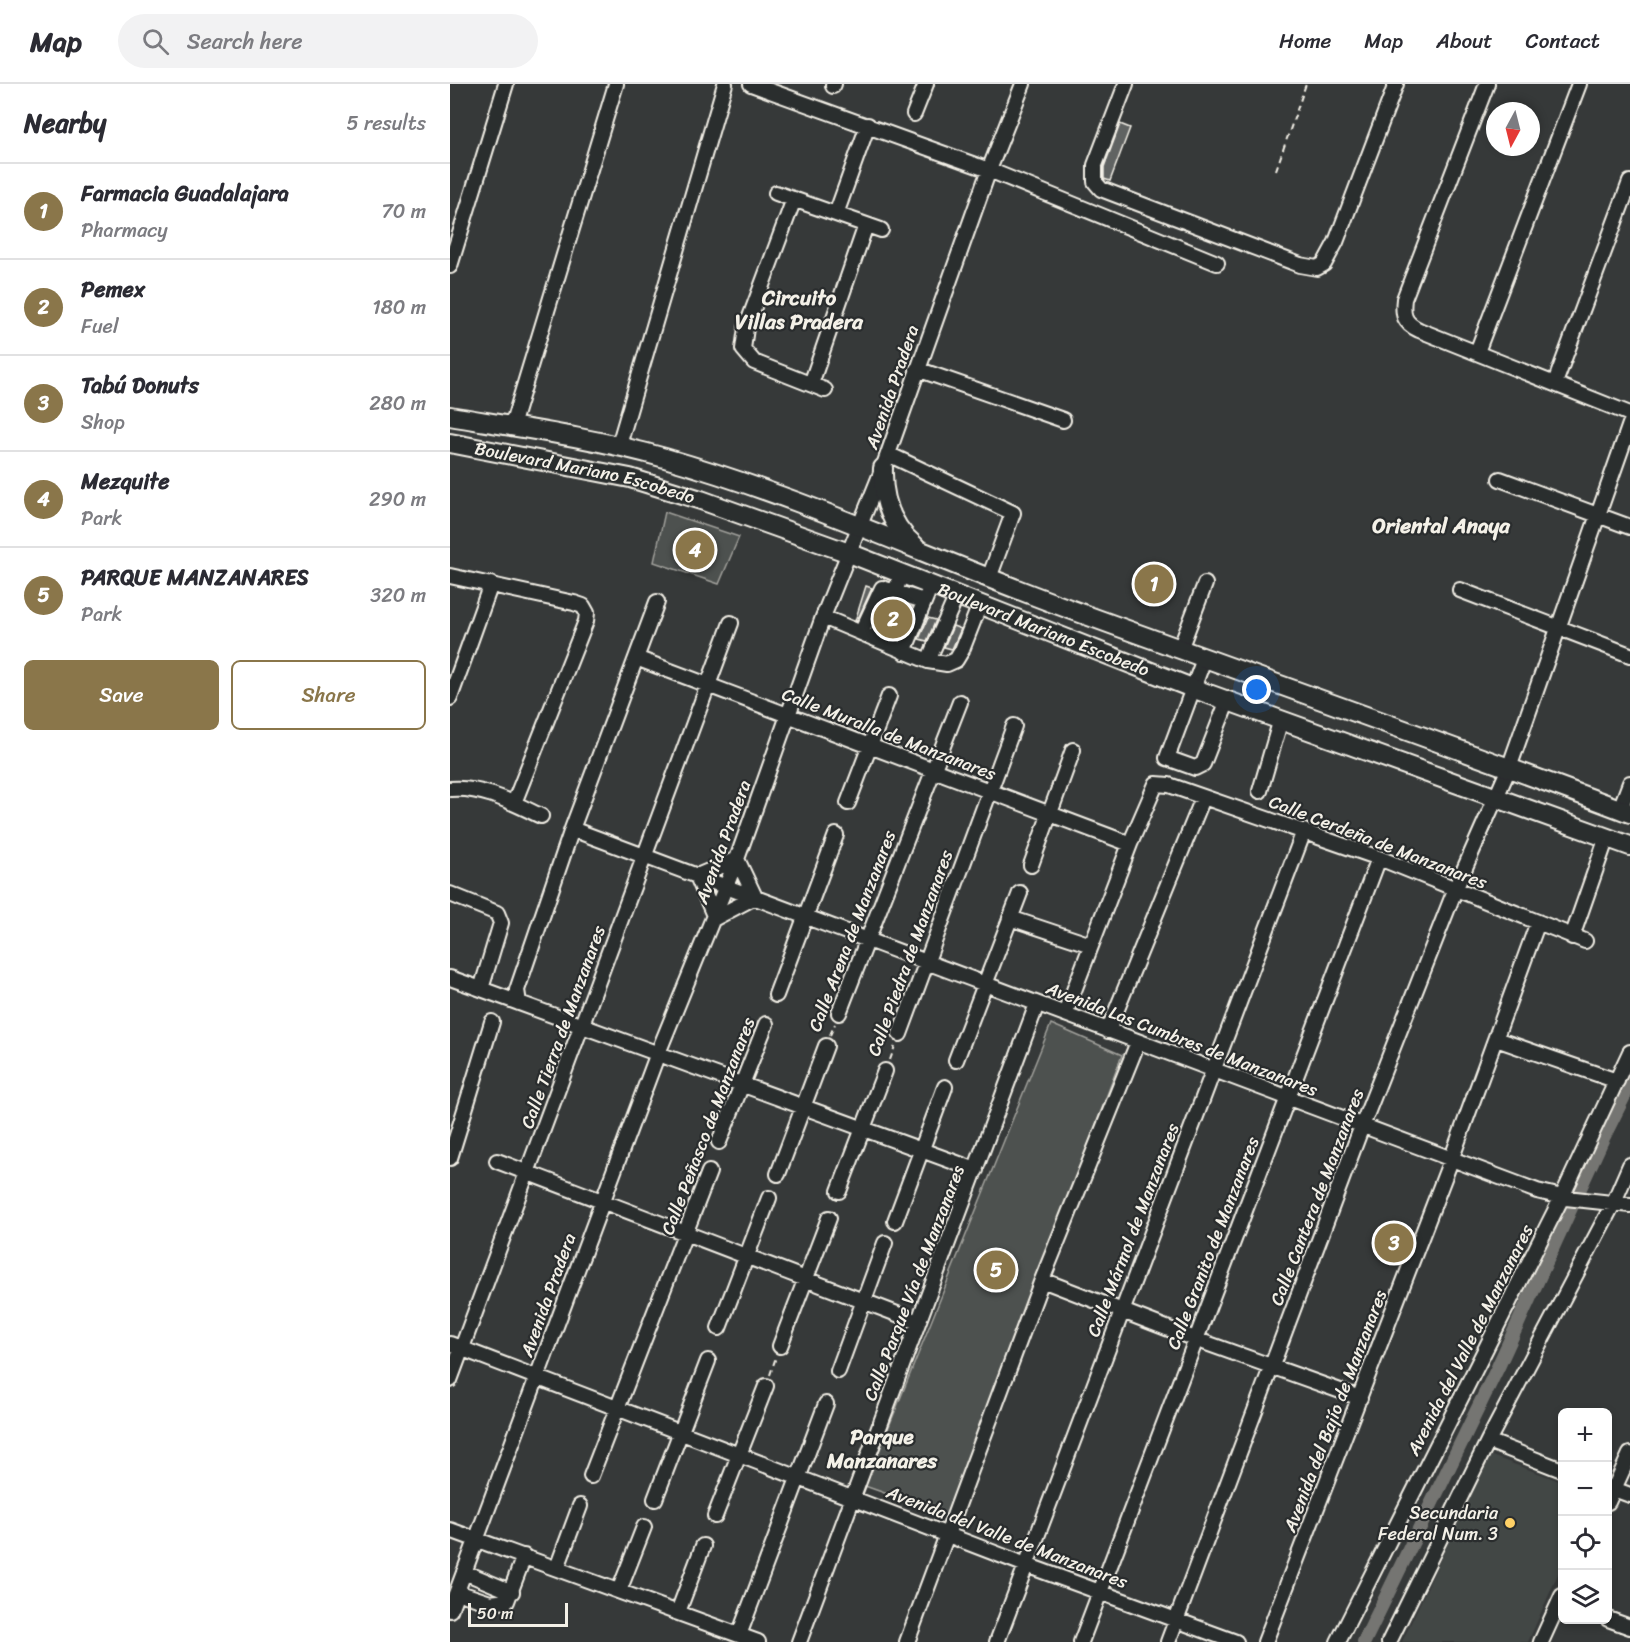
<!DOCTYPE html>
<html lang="en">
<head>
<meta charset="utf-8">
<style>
	body { margin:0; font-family:Sriracha,sans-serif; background:#f2f2f3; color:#2b2b33 }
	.controls { position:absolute; right:18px; bottom:18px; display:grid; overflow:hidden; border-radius:9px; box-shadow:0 3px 9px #0003 }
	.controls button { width:54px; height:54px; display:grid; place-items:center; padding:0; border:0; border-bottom:2px solid #e1e1e2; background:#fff; color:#2b2b33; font:30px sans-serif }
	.compass { position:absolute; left:1036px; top:18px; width:54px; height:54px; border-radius:50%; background:#fff; box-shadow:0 3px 9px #0003; rotate:187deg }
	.scale { position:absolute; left:18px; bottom:15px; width:100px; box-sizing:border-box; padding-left:6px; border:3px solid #f4f1e8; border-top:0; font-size:16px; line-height:21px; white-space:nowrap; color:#f4f1e8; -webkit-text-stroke:4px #2a2d2e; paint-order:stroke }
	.you { position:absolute; left:807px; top:606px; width:21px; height:21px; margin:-15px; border:4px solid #fff; border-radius:50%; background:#1a73e8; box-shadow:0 0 0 9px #1a73e833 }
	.badge { display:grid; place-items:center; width:39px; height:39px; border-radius:50%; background:#8a764a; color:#fff; font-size:20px; font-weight:700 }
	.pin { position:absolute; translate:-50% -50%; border:3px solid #fff; box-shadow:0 2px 6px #0006 }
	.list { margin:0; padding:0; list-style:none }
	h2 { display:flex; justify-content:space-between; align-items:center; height:78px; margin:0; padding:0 24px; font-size:26px }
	h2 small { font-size:20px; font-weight:400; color:#7c7c81 }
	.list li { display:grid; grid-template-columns:39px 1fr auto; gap:18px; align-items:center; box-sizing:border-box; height:96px; padding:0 24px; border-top:2px solid #e1e1e2 }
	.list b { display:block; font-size:22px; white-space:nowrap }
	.list p { margin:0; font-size:20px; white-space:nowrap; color:#7c7c81 }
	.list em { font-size:20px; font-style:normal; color:#7c7c81 }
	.actions { display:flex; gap:12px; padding:18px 24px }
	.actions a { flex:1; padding:14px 0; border:2px solid #8a764a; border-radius:9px; text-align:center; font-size:21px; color:#8a764a }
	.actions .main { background:#8a764a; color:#fff }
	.icon { flex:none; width:33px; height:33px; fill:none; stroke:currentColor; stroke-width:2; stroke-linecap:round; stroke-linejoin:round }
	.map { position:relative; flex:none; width:1180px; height:1558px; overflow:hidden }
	header { display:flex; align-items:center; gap:36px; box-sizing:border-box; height:84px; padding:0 30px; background:#fff; border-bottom:2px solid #e1e1e2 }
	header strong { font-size:28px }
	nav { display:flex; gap:33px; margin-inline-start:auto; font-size:21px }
	.search { width:420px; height:54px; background:#f2f2f3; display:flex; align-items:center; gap:15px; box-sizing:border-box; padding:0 21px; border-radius:33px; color:#7c7c81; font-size:22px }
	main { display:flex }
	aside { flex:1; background:#fff }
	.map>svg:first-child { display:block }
	.built { fill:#434645 }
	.green { fill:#4e514f; stroke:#a1a19c; stroke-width:1.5 }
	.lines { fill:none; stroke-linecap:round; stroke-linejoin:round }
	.canal { stroke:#757572; stroke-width:14 }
	.building { fill:#616362; stroke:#f4f1e8; stroke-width:1.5 }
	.minor-casing { stroke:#f4f1e8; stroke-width:18 }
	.major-casing { stroke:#f4f1e8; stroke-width:22 }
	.path { stroke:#f4f1e8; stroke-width:2; stroke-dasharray:6 4.5; stroke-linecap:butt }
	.minor { stroke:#2a2d2e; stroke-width:14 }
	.major { stroke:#2a2d2e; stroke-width:18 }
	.poi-dot { fill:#ffd166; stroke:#2a2d2e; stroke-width:2 }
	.labels { text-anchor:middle; stroke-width:4.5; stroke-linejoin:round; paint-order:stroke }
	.street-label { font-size:18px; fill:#f4f1e8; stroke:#2a2d2e }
	.poi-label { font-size:18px; fill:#f4f1e8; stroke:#2a2d2e; text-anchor:end }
	.quarter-label { font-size:21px; font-weight:bold; fill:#f4f1e8; stroke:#2a2d2e }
</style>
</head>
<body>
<header>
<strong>Map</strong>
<div class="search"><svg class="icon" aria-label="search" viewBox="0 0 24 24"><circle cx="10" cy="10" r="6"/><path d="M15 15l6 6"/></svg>Search here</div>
<nav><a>Home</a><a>Map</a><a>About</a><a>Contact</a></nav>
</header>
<main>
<aside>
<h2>Nearby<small>5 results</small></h2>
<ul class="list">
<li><span class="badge">1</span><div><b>Farmacia Guadalajara</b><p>Pharmacy</p></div><em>70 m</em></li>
<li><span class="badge">2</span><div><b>Pemex</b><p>Fuel</p></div><em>180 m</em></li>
<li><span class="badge">3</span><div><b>Tabú Donuts</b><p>Shop</p></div><em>280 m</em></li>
<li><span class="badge">4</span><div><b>Mezquite</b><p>Park</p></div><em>290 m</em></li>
<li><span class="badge">5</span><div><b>PARQUE MANZANARES</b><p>Park</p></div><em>320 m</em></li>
</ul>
<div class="actions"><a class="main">Save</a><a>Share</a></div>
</aside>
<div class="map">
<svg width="1180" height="1558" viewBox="0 0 1180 1558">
	<rect width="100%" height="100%" fill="#363939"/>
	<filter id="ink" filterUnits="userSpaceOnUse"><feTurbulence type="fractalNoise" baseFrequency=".0167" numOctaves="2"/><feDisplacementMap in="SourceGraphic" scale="12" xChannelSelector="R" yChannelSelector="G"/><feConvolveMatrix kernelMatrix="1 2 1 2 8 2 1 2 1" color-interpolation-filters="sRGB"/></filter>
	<g filter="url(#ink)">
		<path class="built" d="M1039 1371 1112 1398V1481L1078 1558H952Z"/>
		<path class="green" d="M215 428 289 453 269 500 204 478Z
			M601 940 672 971 499 1432 415 1402Z"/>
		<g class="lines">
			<path class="canal" d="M914 1558 1048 1283 1152 1056 1180 1000"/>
		</g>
		<path class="building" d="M670 40 680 44 660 97 654 95V83Z
			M416 502 422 504 407 537H405Z
			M450 519 463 523 451 552 438 547Z
			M478 534 486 536 477 557 469 555Z
			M503 542 511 545 502 565 494 563Z"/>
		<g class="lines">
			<defs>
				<path id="minor" d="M301 0 539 86 767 179
					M676 0 645 81V98L651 105 850 181 867 184 874 180 886 158 946 0
					M1037 0 954 215C952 231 954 239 969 246L1180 330
					M383 2 384 0
					M464 30 476 0
					M326 109 431 146
					M344 115 296 244 293 265 304 278 375 306
					M386 130 418 41
					M0 182 56 0
					M1027 268 1129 0
					M467 285 613 336
					M1105 299 1180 98
					M361 300 416 141
					M62 342 166 0
					M169 361 275 0
					M438 370 563 429 539 494
					M1050 395 1180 443
					M0 492 124 519 133 522 137 529 136 537 64 719
					M1010 506 1180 571
					M373 533 478 577 497 580 506 576 512 566 530 520
					M411 549 432 504 474 517
					M425 554 452 490
					M730 565 755 500
					M454 568 477 511
					M186 574 680 760
					M754 575 717 674 745 684 753 680 778 616
					M478 577 507 511
					M0 614 41 500
					M0 705C32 702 63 719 91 732
					M810 707 831 635
					M398 719 439 612
					M1170 725 1180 699
					M122 745 1087 1107 1116 1114 1180 1121
					M287 775 305 813 265 834 247 792Z
					M581 781 623 666
					M0 810 47 829 51 839 31 905 526 1086
					M560 834 641 861
					M1122 853 1157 753
					M0 894 31 905
					M326 911 386 751
					M69 919 67 906 122 745 207 518
					M389 929 510 618
					M615 930 680 760 706 700 719 701 929 774 1135 857
					M658 947 753 714
					M450 950 564 642
					M1046 955 1167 997
					M506 976 570 809
					M269 1058 316 940
					M0 1074 42 938
					M47 1077 468 1238
					M328 1090 376 962
					M389 1107 435 987
					M445 1137 495 1003
					M592 1196 745 1255 910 1314
					M269 1244 319 1114
					M0 1260 576 1481 786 1558
					M330 1262 379 1134
					M388 1287 435 1159
					M0 1296 281 539
					M1038 1357 1112 1386
					M141 1392 259 1088
					M1158 1403 1180 1411
					M205 1415 258 1277
					M1158 1418 1180 1370
					M265 1432 316 1302
					M0 1446 308 1558
					M107 1484 130 1422
					M14 1488 62 1508
					M169 1507 194 1443
					M7 1508 40 1519 57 1517 74 1472
					M0 1526 208 969 287 775 373 533 433 384 539 86 573 0
					M228 1528 253 1462
					M1158 1535 1180 1543
					M289 1551 376 1320
					M349 1558 587 920
					M457 1558 592 1196 688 958
					M547 1558 854 747
					M631 1558 929 774
					M718 1558 912 1042 1005 806 1059 684 1180 340
					M815 1558 1001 1076 1088 838
					M888 1558 1112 1113 1180 968
					M939 1558 1038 1357 1163 1120 1180 1081
					M1091 1558 1112 1512"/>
				<g id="major">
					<path d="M0 332C72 344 145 354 215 374 352 413 481 474 614 523 803 592 992 658 1180 729"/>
					<path id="s1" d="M0 359 180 394 251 416 399 469 742 604 1180 762"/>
					<path d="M433 384C432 414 441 442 465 462"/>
				</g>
			</defs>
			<use href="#minor" class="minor-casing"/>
			<use href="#major" class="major-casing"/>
			<path class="path" d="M826 86 856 0
				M380 951 385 940
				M440 976 445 962
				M320 1291 326 1273"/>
			<use href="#minor" class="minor"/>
			<use href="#major" class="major"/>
		</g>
	</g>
	<circle class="poi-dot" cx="1060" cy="1439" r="6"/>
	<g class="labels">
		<g class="street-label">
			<text transform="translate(442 303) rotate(-71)" y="6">Avenida Pradera</text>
			<text dy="6" stroke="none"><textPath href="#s1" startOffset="138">Boulevard Mariano Escobedo</textPath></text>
			<text dy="6" stroke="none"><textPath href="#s1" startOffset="624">Boulevard Mariano Escobedo</textPath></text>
			<text transform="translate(439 650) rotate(21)" y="6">Calle Muralla de Manzanares</text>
			<text transform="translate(273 758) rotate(-70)" y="6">Avenida Pradera</text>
			<text transform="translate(928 758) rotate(21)" y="6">Calle Cerdeña de Manzanares</text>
			<text transform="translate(402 847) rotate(-69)" y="6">Calle Arena de Manzanares</text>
			<text transform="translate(460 869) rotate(-70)" y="6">Calle Piedra de Manzanares</text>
			<text transform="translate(113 943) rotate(-70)" y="6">Calle Tierra de Manzanares</text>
			<text transform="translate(732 955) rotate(21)" y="6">Avenida Las Cumbres de Manzanares</text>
			<text transform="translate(258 1042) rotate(-69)" y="6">Calle Peñasco de Manzanares</text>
			<text transform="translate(867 1113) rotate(-69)" y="6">Calle Cantera de Manzanares</text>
			<text transform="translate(683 1146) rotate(-69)" y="6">Calle Mármol de Manzanares</text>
			<text transform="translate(763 1159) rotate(-69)" y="6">Calle Granito de Manzanares</text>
			<text transform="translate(464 1199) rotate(-69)" y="6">Calle Parque Vía de Manzanares</text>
			<text transform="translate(98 1211) rotate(-70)" y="6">Avenida Pradera</text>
			<text transform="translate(1020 1256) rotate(-63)" y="6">Avenida del Valle de Manzanares</text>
			<text transform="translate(885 1327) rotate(-69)" y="6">Avenida del Bajío de Manzanares</text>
			<text transform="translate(557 1453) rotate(21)" y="6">Avenida del Valle de Manzanares</text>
		</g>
		<g class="poi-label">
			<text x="1048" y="1435">Secundaria<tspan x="1048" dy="21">Federal Num. 3</tspan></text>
		</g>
		<g class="quarter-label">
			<text x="349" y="221">Circuito<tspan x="349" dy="24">Villas Pradera</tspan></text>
			<text x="991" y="449">Oriental Anaya</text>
			<text x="432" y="1360">Parque<tspan x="432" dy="24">Manzanares</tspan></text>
		</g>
	</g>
</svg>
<div class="controls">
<button>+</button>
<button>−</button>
<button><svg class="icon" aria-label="locate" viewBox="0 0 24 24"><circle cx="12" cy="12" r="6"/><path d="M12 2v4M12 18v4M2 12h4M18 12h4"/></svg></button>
<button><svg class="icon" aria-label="layers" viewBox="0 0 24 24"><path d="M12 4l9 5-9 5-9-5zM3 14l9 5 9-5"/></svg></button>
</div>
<svg class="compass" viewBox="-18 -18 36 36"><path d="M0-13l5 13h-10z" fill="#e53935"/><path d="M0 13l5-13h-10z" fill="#7c7c81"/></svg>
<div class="scale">50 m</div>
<div class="you"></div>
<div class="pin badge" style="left:704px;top:500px">1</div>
<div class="pin badge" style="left:443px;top:535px">2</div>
<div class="pin badge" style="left:944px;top:1159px">3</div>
<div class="pin badge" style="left:245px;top:466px">4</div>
<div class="pin badge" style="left:546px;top:1186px">5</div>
</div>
</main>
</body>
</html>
